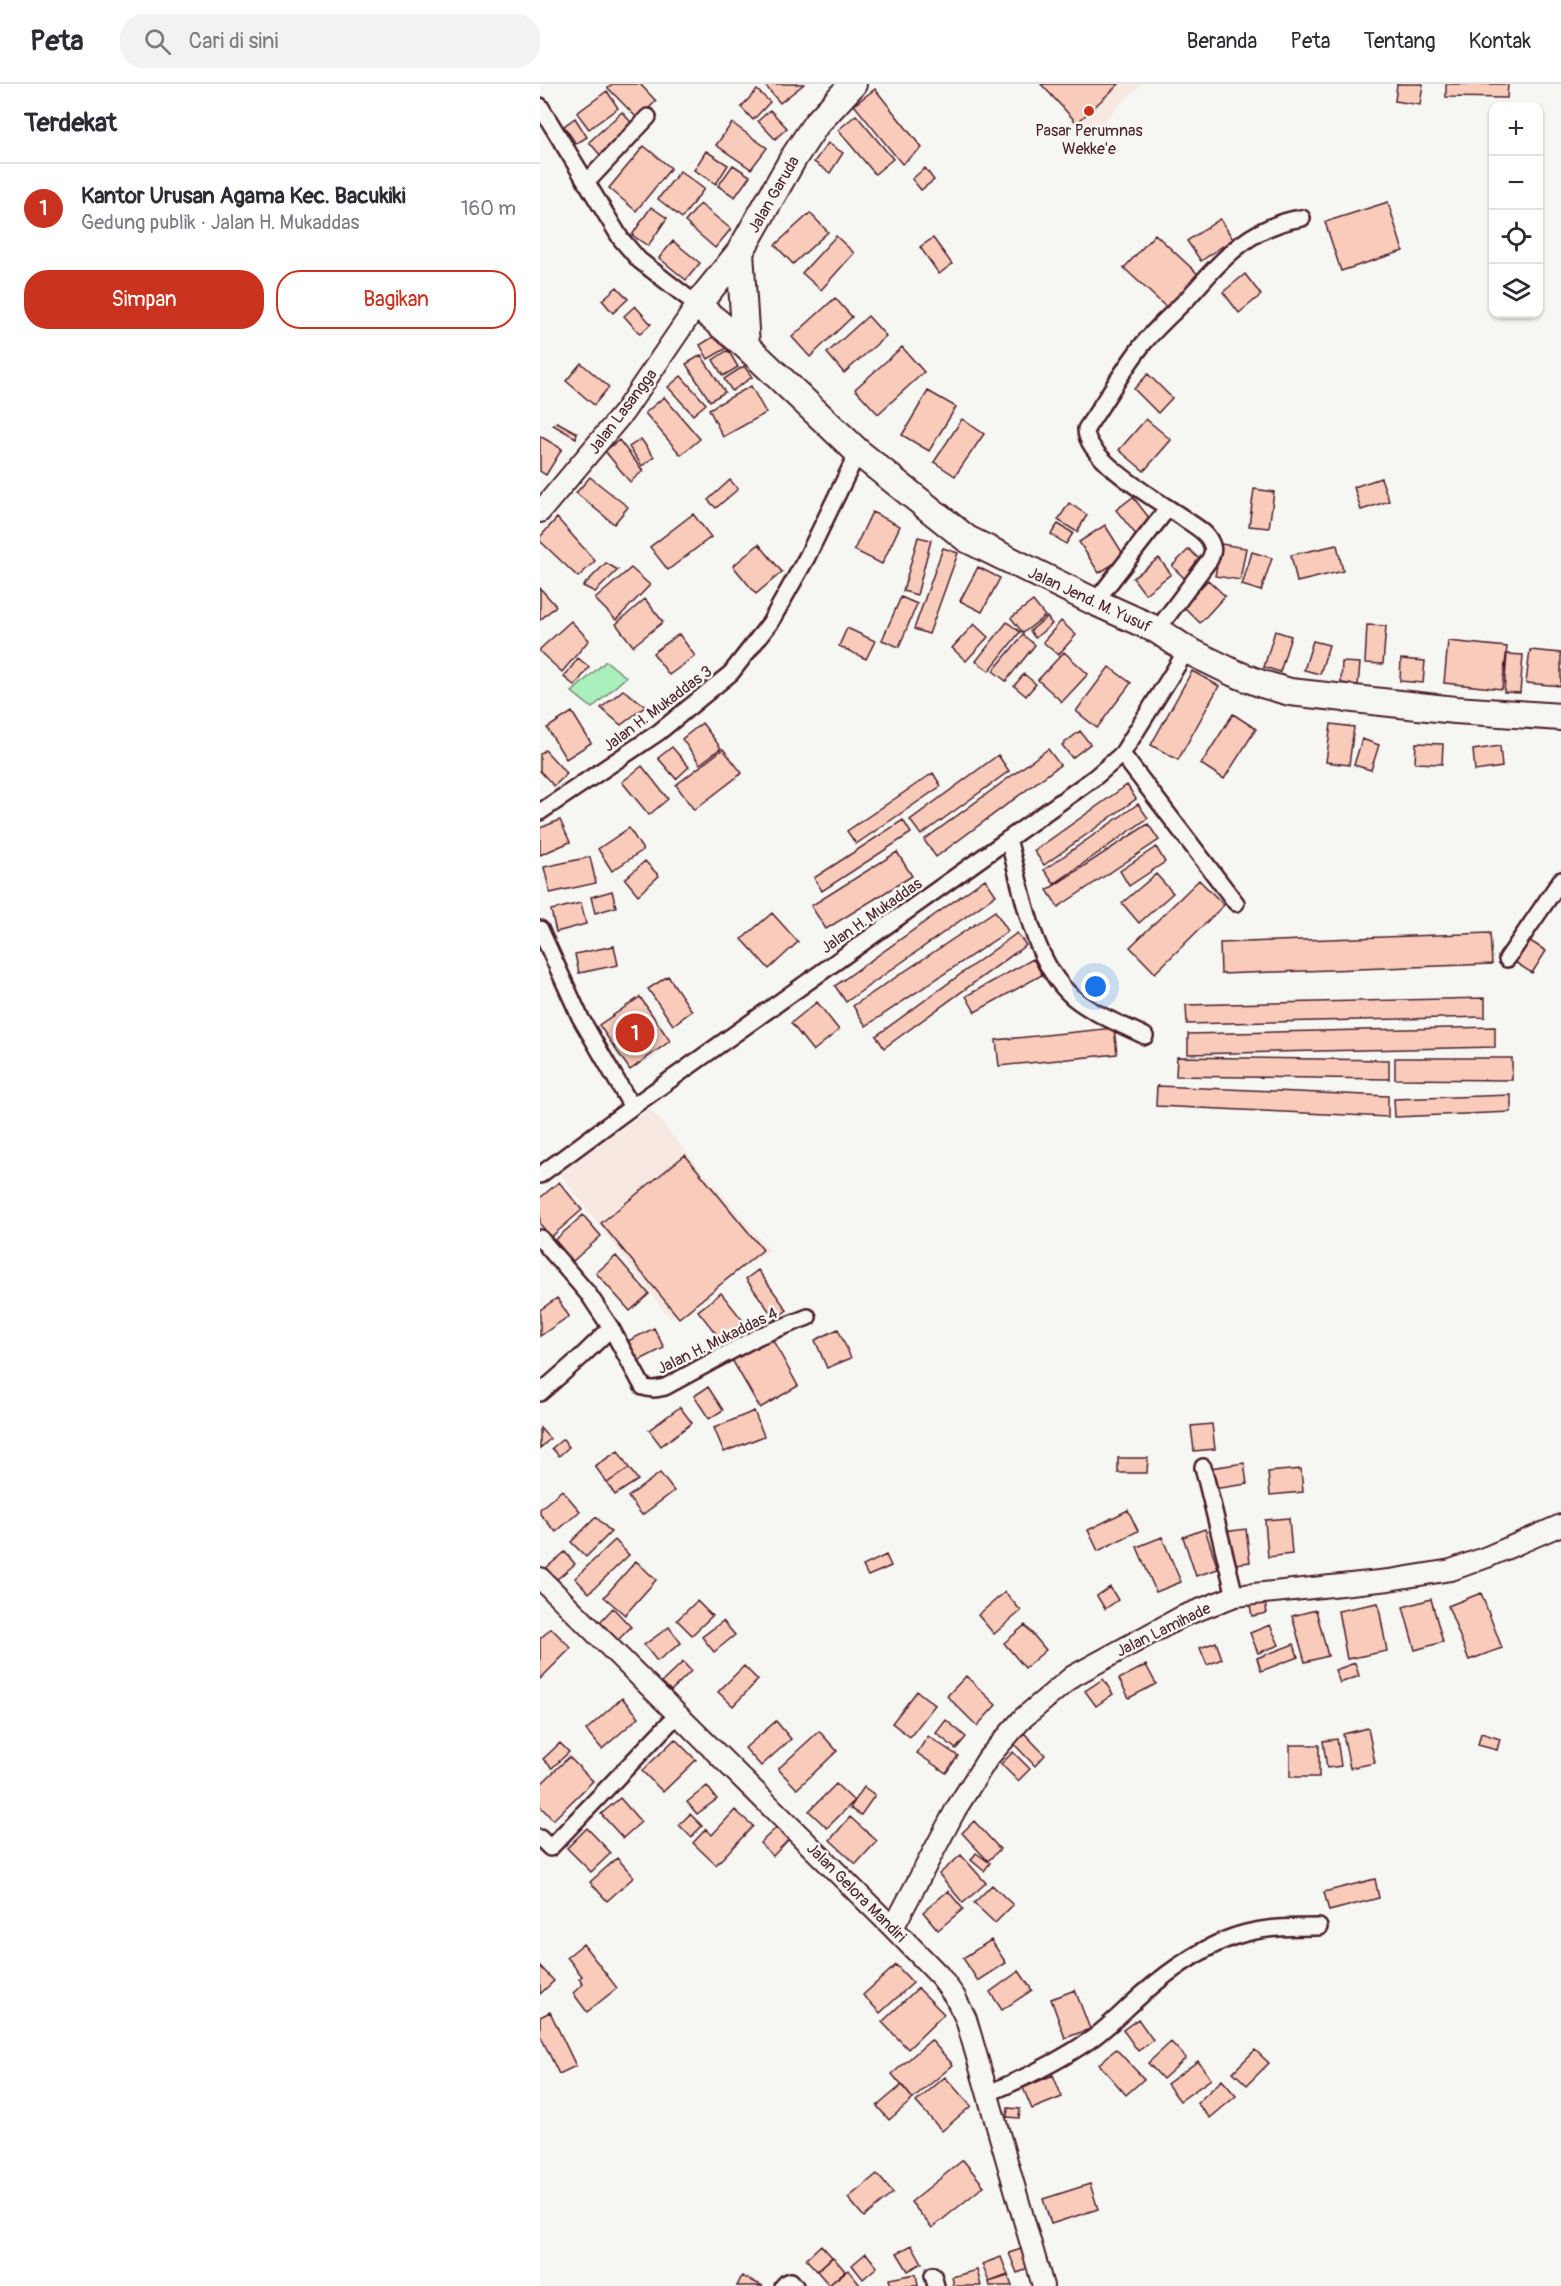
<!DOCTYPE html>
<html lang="id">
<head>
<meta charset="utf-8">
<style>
	body { margin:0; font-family:Pangolin,sans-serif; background:#f2f2f3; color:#2b2b33 }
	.controls { position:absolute; right:18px; top:18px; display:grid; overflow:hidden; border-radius:12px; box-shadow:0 2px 4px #0004 }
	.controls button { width:54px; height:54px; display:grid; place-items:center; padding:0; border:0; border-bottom:2px solid #e1e1e2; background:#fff; color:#2b2b33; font:30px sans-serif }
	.you { position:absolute; left:556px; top:903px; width:21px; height:21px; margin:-15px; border:4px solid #fff; border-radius:50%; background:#1a73e8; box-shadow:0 0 0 9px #1a73e833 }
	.badge { display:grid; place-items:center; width:39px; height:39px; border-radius:50%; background:#c8321e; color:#fff; font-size:20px; font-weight:700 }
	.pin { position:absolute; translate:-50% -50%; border:3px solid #fff; box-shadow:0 2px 6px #0006 }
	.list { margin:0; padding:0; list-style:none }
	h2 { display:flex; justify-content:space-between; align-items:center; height:78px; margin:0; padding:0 24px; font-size:26px }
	h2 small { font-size:20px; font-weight:400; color:#7c7c81 }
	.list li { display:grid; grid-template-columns:39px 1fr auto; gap:18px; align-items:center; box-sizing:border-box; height:90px; padding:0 24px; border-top:2px solid #e1e1e2 }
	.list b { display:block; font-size:22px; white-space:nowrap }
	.list p { margin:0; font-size:20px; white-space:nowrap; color:#7c7c81 }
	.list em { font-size:20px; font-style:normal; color:#7c7c81 }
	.actions { display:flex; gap:12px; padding:18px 24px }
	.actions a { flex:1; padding:14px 0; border:2px solid #c8321e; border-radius:24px; text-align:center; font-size:21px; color:#c8321e }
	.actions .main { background:#c8321e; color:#fff }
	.icon { flex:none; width:33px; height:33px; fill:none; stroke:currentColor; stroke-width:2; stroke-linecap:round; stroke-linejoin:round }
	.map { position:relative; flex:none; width:1021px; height:2202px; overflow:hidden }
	header { display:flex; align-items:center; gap:36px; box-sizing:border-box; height:84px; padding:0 30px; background:#fff; border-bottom:2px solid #e1e1e2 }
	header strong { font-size:28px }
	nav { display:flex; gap:33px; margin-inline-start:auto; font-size:21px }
	.search { width:420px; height:54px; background:#f2f2f3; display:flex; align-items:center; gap:15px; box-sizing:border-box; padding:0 21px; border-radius:24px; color:#7c7c81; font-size:22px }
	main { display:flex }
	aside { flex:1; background:#fff }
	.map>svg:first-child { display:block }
	.built { fill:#f7e9e2 }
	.green { fill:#a9f0bd; stroke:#7a8874; stroke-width:1.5 }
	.building { fill:#f8cbbb; stroke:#4a1f2b; stroke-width:1.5 }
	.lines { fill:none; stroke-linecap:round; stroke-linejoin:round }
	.minor-casing { stroke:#4a1f2b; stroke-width:20 }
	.tertiary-casing { stroke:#4a1f2b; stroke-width:24 }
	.trunk-casing { stroke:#4a1f2b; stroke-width:30 }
	.minor { stroke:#f6f6f2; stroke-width:15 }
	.tertiary { stroke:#f6f6f2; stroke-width:20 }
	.trunk { stroke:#f6f6f2; stroke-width:26 }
	.poi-dot { fill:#c8321e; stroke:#f6f6f2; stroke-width:2 }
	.labels { text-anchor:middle; stroke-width:5; stroke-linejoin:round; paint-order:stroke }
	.poi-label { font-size:16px; fill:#4a1f2b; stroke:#f6f6f2 }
	.street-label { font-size:16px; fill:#4a1f2b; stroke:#f6f6f2 }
</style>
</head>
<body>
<header>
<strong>Peta</strong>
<div class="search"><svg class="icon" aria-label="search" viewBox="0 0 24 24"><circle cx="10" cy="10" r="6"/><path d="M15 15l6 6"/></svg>Cari di sini</div>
<nav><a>Beranda</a><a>Peta</a><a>Tentang</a><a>Kontak</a></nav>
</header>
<main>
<aside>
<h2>Terdekat<small></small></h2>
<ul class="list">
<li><span class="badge">1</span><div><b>Kantor Urusan Agama Kec. Bacukiki</b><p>Gedung publik · Jalan H. Mukaddas</p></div><em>160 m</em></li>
</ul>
<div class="actions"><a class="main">Simpan</a><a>Bagikan</a></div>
</aside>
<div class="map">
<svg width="1021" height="2202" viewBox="0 0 1021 2202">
	<rect width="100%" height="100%" fill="#f6f6f2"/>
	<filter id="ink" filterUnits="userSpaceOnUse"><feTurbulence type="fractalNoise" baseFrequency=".0167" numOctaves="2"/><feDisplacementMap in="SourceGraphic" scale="12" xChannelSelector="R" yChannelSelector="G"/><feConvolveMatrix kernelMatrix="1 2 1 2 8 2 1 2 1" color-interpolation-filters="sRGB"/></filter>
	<g filter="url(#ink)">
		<path class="built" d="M501 0H602L546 54Z
			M110 1025 229 1166 130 1234 18 1087Z"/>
		<path class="green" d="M66 577 86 593 52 624 32 608Z"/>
		<path class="building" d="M72 0H100L116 17 98 35 68 4Z
			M224 0H264L240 19Z
			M501 0H579L537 39Z
			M857 0H883L880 21 855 17Z
			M906 0H968L967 14 906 13Z
			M335 5 382 64 362 80 314 21Z
			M217 6 230 18 213 36 201 23Z
			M67 7 78 24 49 45 37 29Z
			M230 26 247 44 235 55 218 37Z
			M82 28 96 44 62 73 49 58Z
			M316 31 353 75 335 90 298 46Z
			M35 34 47 53 36 60 24 42Z
			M192 39 227 64 211 85 176 61Z
			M288 59 303 69 290 89 274 78Z
			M104 62 131 84 96 127 69 104Z
			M166 67 188 81 176 100 154 86Z
			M193 81 210 92 195 113 178 102Z
			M385 84 394 96 381 106 372 95Z
			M140 87 164 105 142 134 118 115Z
			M848 118 863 167 801 187 785 138Z
			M160 120 191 145 175 164 145 138Z
			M111 123 127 134 108 162 92 151Z
			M270 129 288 148 253 180 235 161Z
			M680 135 693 155 661 177 647 157Z
			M615 150 659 191 628 225 584 184Z
			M296 152 314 169 281 206 262 189Z
			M393 154 412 180 399 190 380 163Z
			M133 157 160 179 146 196 119 174Z
			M705 190 721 211 699 229 683 208Z
			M77 203 88 215 73 229 62 216Z
			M295 214 312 233 270 273 252 253Z
			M95 222 111 240 100 250 84 232Z
			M328 232 346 252 304 289 287 269Z
			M178 250 187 264 168 275 160 261Z
			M362 263 384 288 338 330 315 305Z
			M188 266 198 283 183 292 173 276Z
			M161 271 185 308 170 317 146 280Z
			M41 279 69 303 54 321 26 297Z
			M204 282 212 293 192 307 184 295Z
			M608 290 632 314 618 329 594 305Z
			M141 292 166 320 153 331 128 303Z
			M211 302 226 329 183 353 169 325Z
			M388 307 416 323 389 367 362 351Z
			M124 313 160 355 141 371 105 329Z
			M422 335 444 350 415 392 394 378Z
			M606 335 631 356 604 387 579 366Z
			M17 338 37 349 36 354 13 341Z
			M0 352 22 365 6 391 0 387Z
			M101 355 114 373 102 382 89 363Z
			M79 356 103 387 90 398 65 367Z
			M50 393 88 423 74 440 36 409Z
			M841 394 849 417 821 426 814 403Z
			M190 396 198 405 176 424 168 416Z
			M714 405 734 408 729 444 709 442Z
			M593 413 613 439 597 452 576 426Z
			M529 419 547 431 537 448 518 436Z
			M332 428 360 442 342 480 314 466Z
			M153 430 171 453 128 486 110 463Z
			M17 434 55 477 38 493 0 457V453Z
			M518 440 533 449 526 460 511 450Z
			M565 441 585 473 559 489 539 458Z
			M378 453 391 456 377 511 363 507Z
			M219 460 242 488 216 510 193 482Z
			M681 460 706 464 700 496 675 492Z
			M797 461 803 487 757 498 751 471Z
			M403 464 418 469 389 550 374 545Z
			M649 465 663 479 646 496 632 482Z
			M712 468 732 474 721 507 702 501Z
			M619 474 631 490 605 510 593 494Z
			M66 479 78 486 55 508 43 502Z
			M438 483 460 494 442 528 420 517Z
			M91 484 110 501 76 536 55 515Z
			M668 496 685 512 660 539 643 522Z
			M0 504 16 522 0 536Z
			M361 513 377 520 359 563 342 556Z
			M105 515 123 538 93 562 76 540Z
			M493 517 505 532 483 549 471 534Z
			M507 533 512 540 495 554 490 547Z
			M31 537 49 556 22 588 0 568V565Z
			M521 537 536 551 518 571 503 558Z
			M467 538 480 548 449 587 436 577Z
			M434 540 448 553 426 577 412 564Z
			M827 541 846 542 843 580 825 579Z
			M307 544 335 557 326 575 299 562Z
			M735 547 751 552 740 588 724 583Z
			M139 550 155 572 129 591 113 569Z
			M483 551 495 561 466 597 453 587Z
			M773 557 789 561 780 590 764 586Z
			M908 557 967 563 962 605 904 599Z
			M990 566 1021 569V602L986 599Z
			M524 568 548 590 522 618 498 596Z
			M967 570 983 571 980 609 964 608Z
			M38 574 49 583 35 602 24 593Z
			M861 575 885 577 883 599 860 597Z
			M802 578 820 579 818 601 801 599Z
			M569 583 591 599 557 644 536 627Z
			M652 587 679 602 638 676 611 661Z
			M484 590 496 600 486 612 474 602Z
			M83 606 106 622 81 641 61 624Z
			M32 628 51 659 26 675 7 644Z
			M693 630 716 645 684 695 661 680Z
			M162 639 181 664 160 680 142 655Z
			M791 640 814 643 809 681 786 678Z
			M540 647 550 660 532 674 522 661Z
			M822 655 839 661 831 686 814 681Z
			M876 659 903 660 902 680 875 679Z
			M960 662 962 683 935 687 933 666Z
			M132 663 149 683 136 695 118 674Z
			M183 665 202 689 154 726 136 701Z
			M508 665 520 681 396 773 384 756Z
			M5 666 27 690 14 702 0 687V670Z
			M458 671 469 687 381 751 370 736Z
			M102 682 128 715 109 731 82 698Z
			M393 689 401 702 316 760 307 747Z
			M587 701 596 715 504 781 494 767Z
			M598 720 608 734 514 800 504 786Z
			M20 736 30 758 0 771V744Z
			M363 736 371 749 282 807 274 794Z
			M608 740 619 756 518 823 507 806Z
			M89 744 103 766 72 787 58 765Z
			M616 763 625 778 589 802 580 787Z
			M357 768 372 792 286 845 271 822Z
			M50 773 56 799 10 809 4 783Z
			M105 777 119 792 98 811 85 795Z
			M616 790 633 809 599 839 582 819Z
			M445 795 456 811 306 918 295 902Z
			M659 796 684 821 615 889 590 863Z
			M72 807 76 823 55 829 51 813Z
			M41 819 46 840 16 848 11 826Z
			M455 827 468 847 326 942 313 922Z
			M232 829 258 858 229 885 202 855Z
			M477 849 486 861 344 964 336 952Z
			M950 849 952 880 681 890 680 859Z
			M987 855 1006 867 992 889 973 877Z
			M74 862 78 881 39 889 35 870Z
			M493 875 502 891 435 928 426 912Z
			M128 892 152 927 133 941 108 905Z
			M100 913 130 957 90 986 59 941Z
			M945 914V933L647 940 646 921Z
			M277 918 299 946 273 967 251 939Z
			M955 943V963L648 970V950Z
			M574 944 577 970 459 982 456 956Z
			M637 973 849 976V995L636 992Z
			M855 974H972V996L855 995Z
			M617 1002 848 1012V1033L616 1022Z
			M971 1011V1028L855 1033 854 1015Z
			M145 1071 223 1166 139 1234 61 1139Z
			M19 1098 42 1126 11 1153 0 1140V1114Z
			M43 1131 61 1152 33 1177 15 1156Z
			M76 1172 109 1210 90 1227 56 1189Z
			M218 1186 247 1226 235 1235 206 1195Z
			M181 1209 204 1238 181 1256 158 1227Z
			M17 1214 29 1232 0 1252V1226Z
			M114 1244 124 1264 96 1278 86 1258Z
			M298 1245 311 1274 287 1284 275 1256Z
			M230 1251 258 1302 220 1324 191 1274Z
			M168 1303 183 1326 169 1335 154 1312Z
			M140 1323 152 1339 121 1362 109 1346Z
			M214 1327 224 1352 184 1368 174 1344Z
			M672 1340 675 1365 654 1367 651 1342Z
			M0 1344 10 1355 0 1364Z
			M23 1355 29 1363 19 1372 12 1364Z
			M78 1367 89 1384 67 1399 55 1382Z
			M578 1374H608L607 1389H578Z
			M704 1379 707 1400 673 1405 670 1384Z
			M89 1384 98 1396 75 1411 67 1399Z
			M761 1385 763 1408 730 1411 728 1388Z
			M120 1389 134 1407 102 1431 88 1413Z
			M22 1406 40 1427 16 1448 0 1430V1425Z
			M588 1426 598 1447 558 1467 548 1446Z
			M56 1433 71 1448 46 1473 31 1458Z
			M749 1434 752 1470 728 1473 725 1436Z
			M665 1445 678 1485 656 1492 643 1453Z
			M706 1445 710 1478 688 1481 684 1448Z
			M622 1453 641 1498 616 1508 597 1463Z
			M75 1456 89 1471 49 1509 35 1494Z
			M25 1468 35 1480 16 1496 6 1484Z
			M346 1471 351 1482 328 1492 323 1482Z
			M96 1477 116 1496 85 1531 64 1513Z
			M570 1503 578 1516 565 1525 557 1512Z
			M465 1508 481 1527 454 1550 438 1531Z
			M941 1509 962 1564 929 1576 908 1522Z
			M891 1515 903 1558 875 1566 863 1523Z
			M157 1517 172 1532 152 1551 137 1536Z
			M725 1518 727 1529 712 1532 710 1521Z
			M838 1519 847 1567 807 1575 798 1527Z
			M73 1524 91 1543 77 1557 59 1539Z
			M776 1526 788 1572 765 1578 752 1532Z
			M183 1537 195 1551 174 1568 162 1553Z
			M485 1541 506 1566 485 1584 464 1559Z
			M730 1541 739 1561 718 1569 710 1549Z
			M129 1543 141 1559 117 1577 104 1561Z
			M11 1544 31 1564 0 1595V1555Z
			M676 1558 682 1575 667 1581 660 1564Z
			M754 1560 758 1573 721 1587 717 1574Z
			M143 1578 151 1587 131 1607 122 1598Z
			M815 1579 819 1592 800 1599 795 1586Z
			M606 1581 616 1600 589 1614 579 1595Z
			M204 1582 218 1596 193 1622 178 1608Z
			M426 1592 456 1621 437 1642 407 1612Z
			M563 1595 573 1610 556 1622 545 1607Z
			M377 1607 395 1621 370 1653 352 1639Z
			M82 1614 99 1633 62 1665 46 1646Z
			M406 1636 426 1653 416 1665 396 1649Z
			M236 1637 251 1655 221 1682 205 1664Z
			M828 1644 835 1679 810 1684 803 1650Z
			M279 1647 297 1667 257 1705 238 1685Z
			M484 1649 505 1671 495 1682 474 1660Z
			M941 1649 960 1655 957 1666 938 1661Z
			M388 1652 418 1672 406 1689 377 1669Z
			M135 1655 156 1676 123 1708 102 1687Z
			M797 1655 801 1682 787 1684 783 1657Z
			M20 1659 29 1668 12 1684 3 1675Z
			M750 1661H779V1693H750Z
			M473 1668 490 1685 478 1697 461 1680Z
			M29 1673 53 1697 13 1736 0 1722V1701Z
			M296 1700 314 1717 287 1744 269 1727Z
			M167 1702 177 1715 157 1730 147 1718Z
			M324 1703 335 1711 321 1731 310 1724Z
			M80 1714 101 1738 83 1754 61 1730Z
			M195 1726 213 1742 176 1781 153 1759 166 1745 172 1751Z
			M150 1730 162 1742 151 1753 139 1741Z
			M310 1733 337 1757 316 1780 290 1756Z
			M434 1737 460 1765 448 1777 422 1749Z
			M237 1743 249 1755 233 1772 220 1759Z
			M47 1744 71 1769 51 1788 27 1764Z
			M436 1769 450 1779 444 1787 431 1776Z
			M421 1771 446 1799 423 1819 399 1790Z
			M77 1774 94 1793 67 1817 50 1798Z
			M835 1795 839 1814 789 1827 784 1808Z
			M452 1801 473 1821 455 1839 434 1819Z
			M408 1807 423 1825 398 1846 383 1828Z
			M451 1856 466 1879 438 1897 423 1874Z
			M43 1860 77 1904 47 1928 33 1909 43 1900 39 1895 42 1892 27 1873Z
			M356 1881 373 1899 340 1929 323 1911Z
			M0 1882 14 1897 0 1910Z
			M479 1887 492 1906 462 1926 450 1908Z
			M378 1904 404 1930 368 1965 342 1938Z
			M535 1906 550 1945 525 1954 511 1915Z
			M10 1928 36 1982 19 1990 0 1951V1933Z
			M598 1935 613 1956 598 1967 583 1946Z
			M391 1956 413 1981 373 2015 352 1990Z
			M631 1958 646 1974 623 1995 608 1979Z
			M576 1965 604 1995 586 2011 559 1980Z
			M715 1966 729 1979 707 2001 693 1988Z
			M658 1977 671 1995 640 2017 627 2000Z
			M513 1991 522 2013 492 2025 483 2004Z
			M405 1993 431 2022 402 2047 376 2018Z
			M682 1996 696 2012 670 2034 657 2019Z
			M362 2001 373 2015 349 2036 337 2022Z
			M468 2024 480 2025 479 2034 467 2033Z
			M423 2076 444 2102 392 2144 371 2118Z
			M337 2090 353 2109 324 2133 308 2114Z
			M550 2100 558 2125 511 2140 503 2115Z
			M281 2161 292 2173 277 2187 266 2175Z
			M372 2161 382 2179 368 2187 357 2169Z
			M481 2165 488 2185 477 2189 469 2169Z
			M326 2169 337 2183 323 2195 312 2181Z
			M293 2173 305 2187 289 2201 277 2187Z
			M461 2173 468 2191 449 2198 442 2180Z
			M308 2186 320 2201 290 2202 289 2201Z
			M437 2186 441 2202H414L412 2193Z
			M376 2190 378 2202H351L349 2195Z
			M202 2192 223 2202H197Z
			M468 2192 472 2202H450L449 2198Z"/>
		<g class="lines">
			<defs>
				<path id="minor" d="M0 22 81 155 99 176 157 221
					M46 99 108 33
					M555 518 628 424
					M617 546 670 475C673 468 674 464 670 457 666 447 651 440 642 433 618 417 545 375 546 345 565 317 582 287 603 260 616 244 633 229 648 214 682 176 709 142 762 134
					M582 670 696 819
					M0 728 119 648 191 589 230 539 267 473 318 368
					M468 755C483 806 492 884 539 918 558 932 583 941 605 952
					M0 845 40 933 92 1023
					M967 875 1021 796
					M0 1091 92 1023 554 694 582 670 647 566
					M0 1154 49 1211 71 1244 103 1303C112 1306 116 1305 125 1303L219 1252 268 1233
					M0 1309 41 1273 71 1244
					M663 1383 695 1512
					M0 1754 10 1764 137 1631
					M449 2009C485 1994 518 1978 550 1956 569 1943 586 1924 605 1908 631 1885 672 1857 706 1849 730 1843 755 1843 779 1843
					M393 2191 396 2202
					M243 2202 247 2198 251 2197 255 2202"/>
				<path id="tertiary" d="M0 428 84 328 157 221
					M0 1494 353 1844 399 1891 415 1913 426 1935 503 2202
					M353 1844 416 1725 448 1674 483 1634 533 1592 643 1532 695 1512 849 1496 911 1486 947 1473 1021 1441"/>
				<path id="trunk" d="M313 0 276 40 254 73 200 168 157 221 206 262 318 368 427 455 555 518 617 546 647 566 694 589 722 600 750 608 915 626 1021 633
					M200 168 206 262"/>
			</defs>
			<use href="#minor" class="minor-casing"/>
			<use href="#tertiary" class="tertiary-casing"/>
			<use href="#trunk" class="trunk-casing"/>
			<use href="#minor" class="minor"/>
			<use href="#tertiary" class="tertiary"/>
			<use href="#trunk" class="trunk"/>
		</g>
	</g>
	<circle class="poi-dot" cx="549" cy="27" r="6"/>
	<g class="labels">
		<g class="poi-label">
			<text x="549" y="52">Pasar Perumnas<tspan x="549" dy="18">Wekke'e</tspan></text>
		</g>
		<g class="street-label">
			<text transform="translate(233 110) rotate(-60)" y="6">Jalan Garuda</text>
			<text transform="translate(82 327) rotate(-53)" y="6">Jalan Lasangga</text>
			<text transform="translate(550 515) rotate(25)" y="6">Jalan Jend. M. Yusuf</text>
			<text transform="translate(117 624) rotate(-37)" y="6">Jalan H. Mukaddas 3</text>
			<text transform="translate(331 831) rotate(-35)" y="6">Jalan H. Mukaddas</text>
			<text transform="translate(177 1256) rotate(-26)" y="6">Jalan H. Mukaddas 4</text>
			<text transform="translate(623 1545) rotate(-26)" y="6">Jalan Lamihade</text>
			<text transform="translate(317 1808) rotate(45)" y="6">Jalan Gelora Mandiri</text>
		</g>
	</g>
</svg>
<div class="controls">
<button>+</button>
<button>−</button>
<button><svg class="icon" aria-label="locate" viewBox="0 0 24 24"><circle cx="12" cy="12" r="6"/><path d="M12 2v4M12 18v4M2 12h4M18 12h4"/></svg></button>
<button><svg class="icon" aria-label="layers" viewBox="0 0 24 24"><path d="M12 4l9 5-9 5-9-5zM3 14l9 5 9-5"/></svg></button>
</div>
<div class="you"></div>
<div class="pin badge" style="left:95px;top:949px">1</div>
</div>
</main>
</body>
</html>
